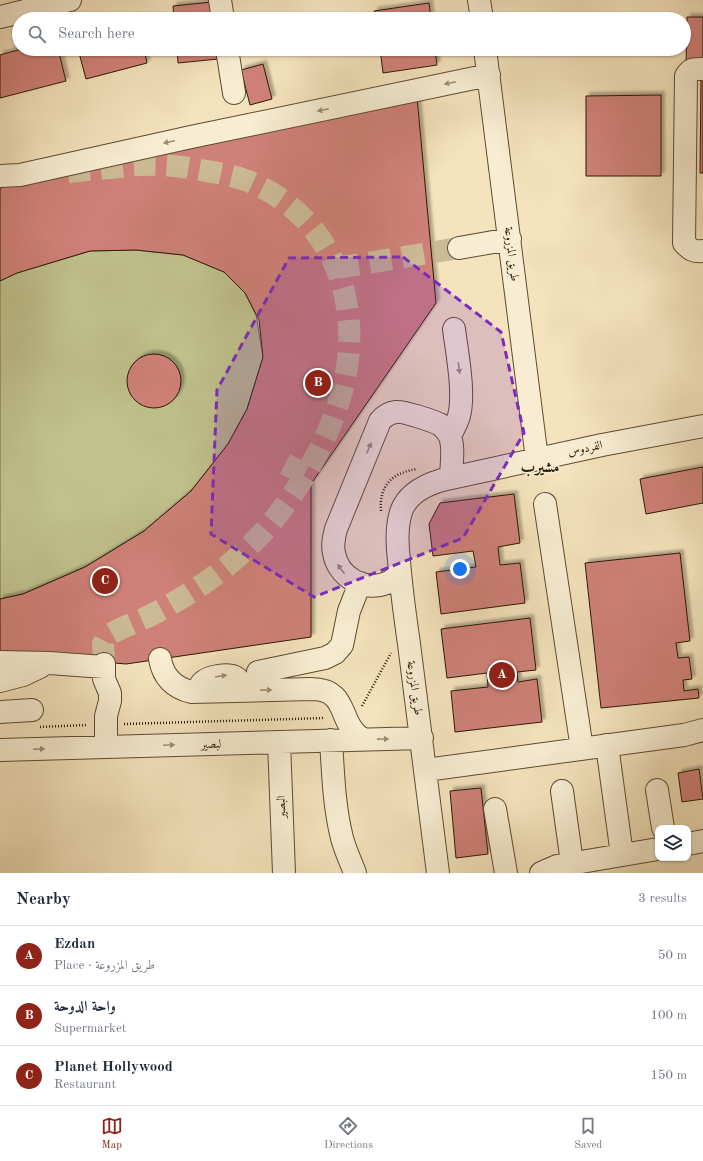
<!DOCTYPE html>
<html lang="en">
<head>
<meta charset="utf-8">
<style>
	body { margin:0; font-family:"Old Standard TT",Amiri,serif; background:#f2f2f3; color:#1f2937 }
	.controls { position:absolute; right:12px; bottom:12px; display:grid; overflow:hidden; border-radius:8px; box-shadow:0 1px 3px #0004 }
	.controls button { width:36px; height:36px; display:grid; place-items:center; padding:0; border:0; border-bottom:1px solid #e0e1e3; background:#fff; color:#1f2937; font:20px sans-serif }
	.you { position:absolute; left:460px; top:569px; width:14px; height:14px; margin:-10px; border:3px solid #fff; border-radius:50%; background:#1a73e8; box-shadow:0 0 0 6px #1a73e833 }
	.badge { display:grid; place-items:center; width:26px; height:26px; border-radius:50%; background:#8f2418; color:#fff; font-size:13px; font-weight:700 }
	.pin { position:absolute; translate:-50% -50%; border:2px solid #fff; box-shadow:0 1px 4px #0006 }
	.list { margin:0; padding:0; list-style:none }
	h2 { display:flex; justify-content:space-between; align-items:center; height:52px; margin:0; padding:0 16px; font-size:17px }
	h2 small { font-size:13px; font-weight:400; color:#747a83 }
	.list li { display:grid; grid-template-columns:26px 1fr auto; gap:12px; align-items:center; box-sizing:border-box; height:60px; padding:0 16px; border-top:1px solid #e0e1e3 }
	.list b { display:block; font-size:15px; white-space:nowrap }
	.list p { margin:0; font-size:13px; white-space:nowrap; color:#747a83 }
	.list em { font-size:13px; font-style:normal; color:#747a83 }
	.icon { flex:none; width:22px; height:22px; fill:none; stroke:currentColor; stroke-width:2; stroke-linecap:round; stroke-linejoin:round }
	.map { position:relative; flex:none; width:703px; height:873px; overflow:hidden }
	.search { position:absolute; background:#fff; box-shadow:0 1px 3px #0004; left:12px; right:12px; top:12px; height:44px; display:flex; align-items:center; gap:10px; box-sizing:border-box; padding:0 14px; border-radius:22px; color:#747a83; font-size:15px }
	.sheet { height:232px; background:#fff }
	nav { display:flex; justify-content:space-around; align-items:center; box-sizing:border-box; height:56px; border-top:1px solid #e0e1e3; background:#fff; font-size:11px; color:#747a83 }
	nav a { display:grid; justify-items:center; gap:2px }
	nav .on { color:#8f2418 }
	.map>svg:first-child { display:block }
	.green { fill:#c0c28d; stroke:#766d48 }
	.building { fill:#cf8179; stroke:#2b1803; filter:url(#shadow) }
	.lines { fill:none; stroke-linecap:round; stroke-linejoin:round }
	.minor-tunnel { stroke:#ccba97; stroke-width:22; stroke-dasharray:22 11; stroke-linecap:butt }
	.minor-casing { stroke:#5d4b31; stroke-width:24 }
	.path { stroke:#2b1803; stroke-width:2.5; stroke-dasharray:1 2; stroke-linecap:butt }
	.minor { stroke:#f8edd3; stroke-width:22 }
	.oneway { fill:#9c8d75 }
	.marked { fill:#7b2cbf; fill-opacity:0.2; stroke:#7b2cbf; stroke-width:3; stroke-dasharray:8 5; stroke-linejoin:round }
	.labels { text-anchor:middle; stroke-width:3.5; stroke-linejoin:round; paint-order:stroke }
	.street-label { font-size:12px; fill:#2b1803; stroke:#f8edd3 }
	.district-label { font-size:16px; font-weight:bold; fill:#2b1803; stroke:#f8edd3 }
</style>
</head>
<body>
<div class="map">
<svg width="703" height="873" viewBox="0 0 703 873">
	<defs>
		<filter id="shadow"><feDropShadow dx="3.5" dy="-3.5" stdDeviation="1" flood-color="#0004"/></filter>
	</defs>
	<rect width="100%" height="100%" fill="#f4e3bc"/>
	<filter id="stains"><feTurbulence type="fractalNoise" baseFrequency=".005" numOctaves="4"/><feColorMatrix values="0 0 0 0 .2 0 0 0 0 .09 0 0 0 0 .02 0 0 0 .5 -.17"/></filter>
	<radialGradient id="worn" r=".72"><stop offset=".6" stop-color="#630" stop-opacity="0"/><stop offset="1" stop-color="#630" stop-opacity=".3"/></radialGradient>
	<path class="green" d="M136 250 183 255 224 272 245 293 256 315 263 357 247 409 228 444 191 491 144 531 85 567 23 594 0 599V281L17 273 90 251Z"/>
	<path class="building" d="M212 2 214 19H174L173 6Z
		M429 3 431 19H375L374 11Z
		M135 16 136 19H122Z
		M687 17H703V65L686 64Z
		M22 49H58L66 81 0 98V55Z
		M78 49H144L147 63 86 79Z
		M177 49H217L218 59 178 63Z
		M380 49H435L437 65 383 73Z
		M263 64 272 99 250 105 241 70Z
		M701 75H703V173H700Z
		M661 95V176H586V96Z
		M417 97 436 303 311 484V637L126 664 35 656 0 657V599L23 594 85 567 144 531 191 491 228 444 247 409 263 357 259 320 245 293 224 272 183 255 136 250 90 251 17 273 0 281V188Z
		M127 381a27 27 0 1 1 54 0a27 27 0 1 1-54 0Z
		M703 467V503L646 514 640 479Z
		M514 494 520 543 498 547 500 565 520 563 525 603 441 614 436 572 476 567 473 551 433 556 429 524 440 503Z
		M680 553 690 641 676 643 678 658 689 657 692 679 683 680 684 691 698 689 699 698 601 708 585 563Z
		M530 618 536 670 517 672 518 682 537 679 542 722 455 732 451 691 488 687 487 673 447 678 441 629Z
		M699 769 703 799 682 802 678 773Z
		M481 788 488 854 456 858 450 791Z"/>
	<g class="lines">
		<path class="minor-tunnel" d="M68 172C85 170 102 169 119 167 127 166 135 165 143 165 164 164 185 167 206 171 220 173 234 176 248 181 334 217 365 305 342 391 330 437 302 486 271 523 240 560 200 589 157 612 141 621 123 626 107 636L103 644 104 664
			M337 268 459 248
			M285 464 305 474"/>
		<defs>
			<path id="minor" d="M220 0 223 19
				M479 0 482 19
				M0 17 70 0
				M227 49 234 93
				M485 49 537 459
				M703 69C694 69 691 68 686 76L684 243C691 250 693 252 703 251
				M0 176 20 175 191 137 489 75
				M459 248 510 239
				M450 436C453 429 457 423 459 416 465 393 457 353 454 329
				M545 504 582 749
				M400 574C396 577 392 581 387 583 364 592 338 577 334 553 332 545 334 537 336 529L380 421C384 416 389 413 396 412 403 411 434 421 441 425 444 428 447 431 449 435 455 445 451 466 451 478
				M160 659C163 677 174 688 192 692L311 689C350 689 337 723 362 739
				M0 662 49 663 104 667
				M104 664V679L110 693V701L106 716V747
				M258 672 325 658 335 653 342 645 349 611 360 583
				M0 681 23 675 40 667
				M199 690C200 687 200 684 203 682 207 678 213 677 218 676 231 674 241 675 241 691
				M0 712 32 710
				M331 740C333 772 334 807 342 838 345 850 351 862 355 873
				M279 742 284 873
				M607 745 622 855
				M0 750 422 738
				M426 770 684 735 703 730
				M657 790 663 828
				M562 791 572 863
				M495 809 506 873
				M688 844 703 841
				M438 873C429 797 419 721 409 644 405 616 401 588 399 560 397 544 396 528 401 512 407 494 425 485 442 480L602 445 703 426
				M541 873 557 866 658 849"/>
		</defs>
		<use href="#minor" class="minor-casing"/>
		<path class="path" d="M381 511C379 485 392 473 417 469
			M362 706 391 653
			M124 724 325 718
			M40 727 87 725"/>
		<use href="#minor" class="minor"/>
	</g>
	<defs><path id="oneway-solid" d="M-6-.8H1V-3.2L6.5 0L1 3.2V.8H-6Z"/></defs>
	<g class="oneway">
		<use href="#oneway-solid" transform="translate(450 83) rotate(168)"/>
		<use href="#oneway-solid" transform="translate(323 110) rotate(168)"/>
		<use href="#oneway-solid" transform="translate(169 142) rotate(168)"/>
		<use href="#oneway-solid" transform="translate(459 368) rotate(83)"/>
		<use href="#oneway-solid" transform="translate(369 448) rotate(-68)"/>
		<use href="#oneway-solid" transform="translate(341 569) rotate(-126)"/>
		<use href="#oneway-solid" transform="translate(221 676) rotate(-9)"/>
		<use href="#oneway-solid" transform="translate(266 690) rotate(-1)"/>
		<use href="#oneway-solid" transform="translate(383 739) rotate(-1)"/>
		<use href="#oneway-solid" transform="translate(169 745) rotate(-2)"/>
		<use href="#oneway-solid" transform="translate(39 749) rotate(-2)"/>
	</g>
	<path class="marked" d="M403 257 501 332 524 433 463 538 314 597 211 534 217 390 289 258Z"/>
	<g class="labels">
		<g class="street-label">
			<text transform="translate(512 254) rotate(83)" y="4">طريق المزروعة</text>
			<text transform="translate(585 448) rotate(-12)" y="4">الفردوس</text>
			<text transform="translate(415 688) rotate(82)" y="4">طريق المزروعة</text>
			<text transform="translate(211 744) rotate(-2)" y="4">لبصير</text>
			<text transform="translate(281 807) rotate(-92)" y="4">البصير</text>
		</g>
		<g class="district-label">
			<text x="540" y="472">مشيرب</text>
		</g>
	</g>
	<rect width="100%" height="100%" filter="url(#stains)"/>
	<rect width="100%" height="100%" fill="url(#worn)"/>
</svg>
<div class="controls">
<button><svg class="icon" aria-label="layers" viewBox="0 0 24 24"><path d="M12 4l9 5-9 5-9-5zM3 14l9 5 9-5"/></svg></button>
</div>
<div class="you"></div>
<div class="pin badge" style="left:502px;top:675px">A</div>
<div class="pin badge" style="left:318px;top:383px">B</div>
<div class="pin badge" style="left:105px;top:581px">C</div>
<div class="search"><svg class="icon" aria-label="search" viewBox="0 0 24 24"><circle cx="10" cy="10" r="6"/><path d="M15 15l6 6"/></svg>Search here</div>
</div>
<section class="sheet">
<h2>Nearby<small>3 results</small></h2>
<ul class="list">
<li><span class="badge">A</span><div><b>Ezdan</b><p>Place · طريق المزروعة</p></div><em>50 m</em></li>
<li><span class="badge">B</span><div><b>واحة الدوحة</b><p>Supermarket</p></div><em>100 m</em></li>
<li><span class="badge">C</span><div><b>Planet Hollywood</b><p>Restaurant</p></div><em>150 m</em></li>
</ul>
</section>
<nav>
<a class="on"><svg class="icon" aria-label="map" viewBox="0 0 24 24"><path d="M3 6l6-2 6 2 6-2v14l-6 2-6-2-6 2zM9 4v14M15 6v14"/></svg>Map</a>
<a><svg class="icon" aria-label="directions" viewBox="0 0 24 24"><path d="M12 3l9 9-9 9-9-9zM9 14v-3h6M13 9l2 2-2 2"/></svg>Directions</a>
<a><svg class="icon" aria-label="saved" viewBox="0 0 24 24"><path d="M7 4h10v16l-5-4-5 4z"/></svg>Saved</a>
</nav>
</body>
</html>
